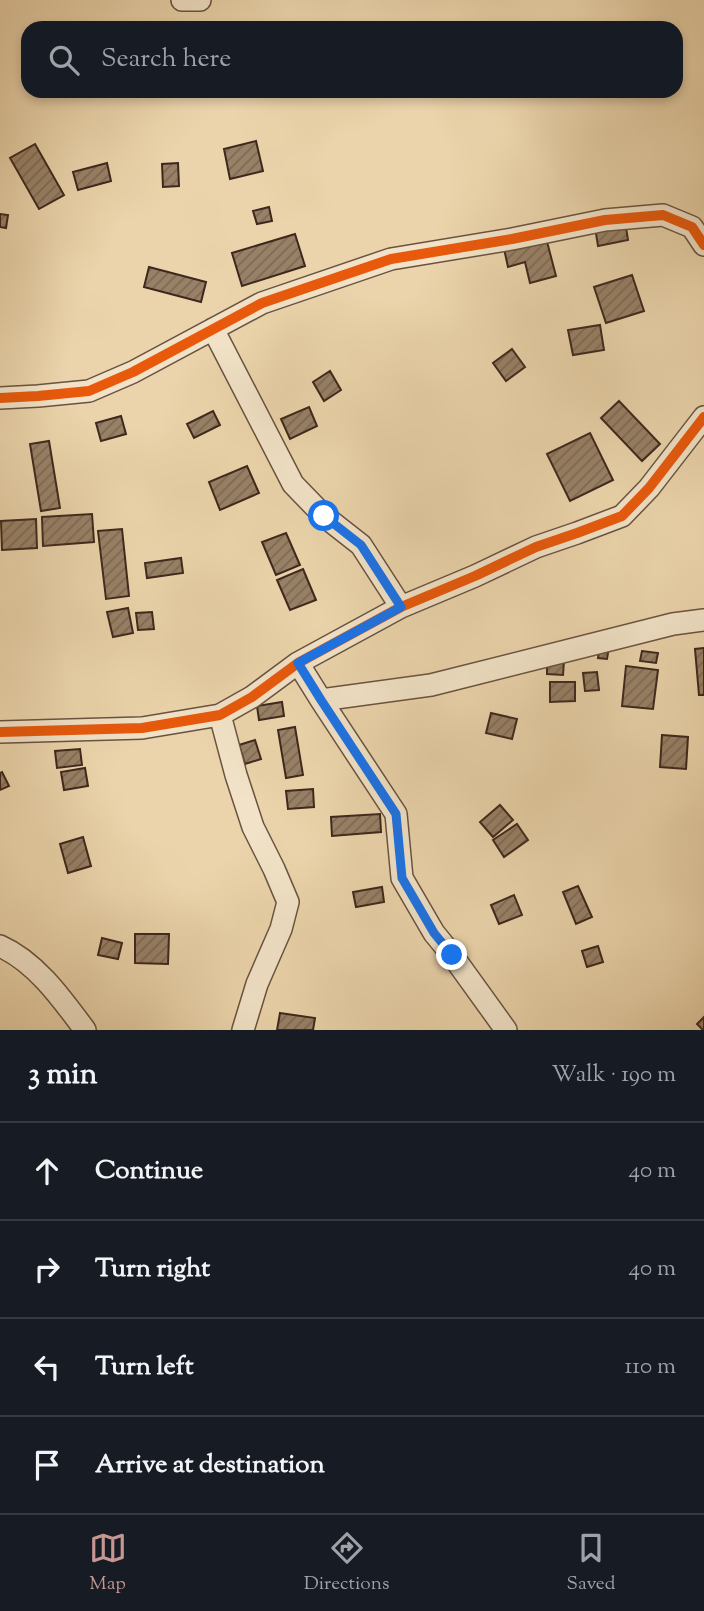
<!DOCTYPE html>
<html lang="en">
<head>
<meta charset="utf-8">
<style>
	body { margin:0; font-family:"Sorts Mill Goudy",serif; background:#20242c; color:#f1f3f6 }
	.stop { position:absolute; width:21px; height:21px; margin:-16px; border:5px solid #1a73e8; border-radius:50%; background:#fff }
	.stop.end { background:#1a73e8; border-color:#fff; box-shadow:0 2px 7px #0008 }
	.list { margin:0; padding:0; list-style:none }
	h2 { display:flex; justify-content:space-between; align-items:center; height:91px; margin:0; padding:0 28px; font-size:30px }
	h2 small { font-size:23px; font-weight:400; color:#9ea1a6 }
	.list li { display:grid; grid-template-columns:46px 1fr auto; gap:21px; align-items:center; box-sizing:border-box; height:98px; padding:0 28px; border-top:2px solid #363941 }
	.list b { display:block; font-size:26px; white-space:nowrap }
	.list em { font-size:23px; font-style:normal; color:#9ea1a6 }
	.icon { flex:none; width:38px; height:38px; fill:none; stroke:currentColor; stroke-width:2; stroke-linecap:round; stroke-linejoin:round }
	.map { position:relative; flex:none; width:704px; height:1030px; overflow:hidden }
	.search { position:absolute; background:#171b24; box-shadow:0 4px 10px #0003; left:21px; right:21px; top:21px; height:77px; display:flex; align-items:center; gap:18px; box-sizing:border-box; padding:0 24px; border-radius:21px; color:#9ea1a6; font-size:26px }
	.sheet { height:483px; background:#171b24 }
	nav { display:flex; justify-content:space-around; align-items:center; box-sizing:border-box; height:98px; border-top:2px solid #363941; background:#171b24; font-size:19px; color:#9ea1a6 }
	nav a { display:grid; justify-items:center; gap:4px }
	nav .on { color:#c59692 }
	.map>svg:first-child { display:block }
	.building { fill:url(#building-hatch); stroke:#3e281d; stroke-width:2 }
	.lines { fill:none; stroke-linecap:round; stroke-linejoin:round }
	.minor-casing { stroke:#695340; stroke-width:24 }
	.minor { stroke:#f2e3c8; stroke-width:21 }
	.cycleway-casing { stroke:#f2e3c8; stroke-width:15 }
	.cycleway { stroke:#e8590c; stroke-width:10 }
	.route { stroke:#1a73e8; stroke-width:9 }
</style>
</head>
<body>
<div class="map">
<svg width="704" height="1030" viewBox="0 0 704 1030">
	<defs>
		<pattern id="building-hatch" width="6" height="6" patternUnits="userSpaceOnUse" patternTransform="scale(1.75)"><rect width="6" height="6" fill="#988167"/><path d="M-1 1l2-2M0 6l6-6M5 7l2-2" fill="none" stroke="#7d6a54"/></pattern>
	</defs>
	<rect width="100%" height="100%" fill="#ebd4ab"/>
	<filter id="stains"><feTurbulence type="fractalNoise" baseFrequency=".00286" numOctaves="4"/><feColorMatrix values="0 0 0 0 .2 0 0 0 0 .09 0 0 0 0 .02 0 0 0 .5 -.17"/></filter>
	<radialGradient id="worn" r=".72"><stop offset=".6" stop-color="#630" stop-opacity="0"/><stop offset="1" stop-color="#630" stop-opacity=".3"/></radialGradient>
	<path class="building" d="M161 91H180V96L161 94Z
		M256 141 263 171 230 179 224 149Z
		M35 144 64 195 39 209 10 158Z
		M107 163 111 181 78 190 73 172Z
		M178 163 179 186 163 187 162 164Z
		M269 207 272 221 257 224 253 211Z
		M0 214 8 215 6 228 0 227Z
		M625 221 628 240 598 246 595 227Z
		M295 234 305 266 242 286 232 253Z
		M545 234 556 276 530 283 525 262 508 267 503 244Z
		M149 267 206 282 201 302 144 287Z
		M632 275 644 311 606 323 594 287Z
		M600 325 604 350 573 355 568 330Z
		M512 349 525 367 506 381 493 363Z
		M330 371 341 390 324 401 313 382Z
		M619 401 660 444 642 461 601 418Z
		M309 407 317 426 290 439 281 419Z
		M213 411 220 425 194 438 187 424Z
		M121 416 126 434 101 441 96 423Z
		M590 433 613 480 570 501 547 454Z
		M49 441 60 508 41 511 30 444Z
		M247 466 259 493 220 510 209 482Z
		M92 514 94 542 43 546 42 517Z
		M36 519 37 548 2 550 1 521Z
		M122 529 129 596 106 599 98 531Z
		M286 533 300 565 276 575 262 542Z
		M181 558 183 573 147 578 145 563Z
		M303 569 316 600 290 610 277 580Z
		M128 608 133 633 113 637 107 612Z
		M152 612 154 629 138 630 136 613Z
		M600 646 609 647 607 659 598 658Z
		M704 648V695H699L695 649Z
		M642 651 658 653 656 663 640 661Z
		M547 660 564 661 563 675 547 674Z
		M626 666 658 670 653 709 622 706Z
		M597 672 599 690 585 691 583 673Z
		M550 682H575V701L550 702Z
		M282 702 284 716 259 720 257 706Z
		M491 713 517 719 512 739 486 733Z
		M295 727 303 775 286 778 278 730Z
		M662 735 688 737 686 769 660 767Z
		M255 740 261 759 245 764 239 745Z
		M80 749 82 765 57 768 55 751Z
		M85 768 88 786 64 790 61 772Z
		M2 772 9 786 0 790V773Z
		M313 789 314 807 288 809 286 791Z
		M500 805 513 820 493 837 480 822Z
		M380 814 381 832 332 836 331 817Z
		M517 824 528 840 504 857 493 840Z
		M83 837 91 866 68 873 60 844Z
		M578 886 592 917 576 924 563 892Z
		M382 887 384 902 356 907 353 892Z
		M514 895 522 915 499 924 491 905Z
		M135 934H169L168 964 135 963Z
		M102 938 122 943 118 959 98 955Z
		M598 946 603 962 587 967 582 951Z
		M280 1013 315 1018 313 1030H277Z
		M704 1017V1030H703L697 1024Z"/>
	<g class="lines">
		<defs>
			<path id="minor" d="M182 0H200
				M213 329 293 484 324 516 361 545 401 607
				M0 398 38 396 89 391 133 372 262 303 391 259 512 239 605 220 663 215 692 227 704 245
				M298 663 321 700 431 685 673 624 704 620
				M321 700 396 814 402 878 434 933 452 955 506 1030
				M220 715 236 775 253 827 274 869 288 902 281 929 257 984 243 1030
				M0 732 142 728 220 715 252 697 298 663 401 607 475 576 536 547 577 533 622 516 649 488 704 417
				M0 946C36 962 62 999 85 1030"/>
		</defs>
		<use href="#minor" class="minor-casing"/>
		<use href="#minor" class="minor"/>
		<defs>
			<path id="cycleway" d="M0 398 38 396 89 391 133 372 262 303 391 259 512 239 605 220 663 215 692 227 704 245
				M0 732 142 728 220 715 252 697 298 663 401 607 475 576 536 547 577 533 622 516 649 488 704 417"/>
		</defs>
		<use href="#cycleway" class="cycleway-casing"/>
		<use href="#cycleway" class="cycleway"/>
	</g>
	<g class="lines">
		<path class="route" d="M324 516 361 545 401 607 298 663 321 700 396 814 402 878 434 933 452 955"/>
	</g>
	<rect width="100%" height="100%" filter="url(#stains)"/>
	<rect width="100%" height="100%" fill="url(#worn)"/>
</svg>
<div class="stop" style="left:324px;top:516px"></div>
<div class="stop end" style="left:452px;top:955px"></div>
<div class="search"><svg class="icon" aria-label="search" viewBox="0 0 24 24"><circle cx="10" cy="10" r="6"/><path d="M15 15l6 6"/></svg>Search here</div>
</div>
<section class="sheet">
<h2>3 min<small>Walk · 190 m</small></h2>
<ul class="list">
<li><svg class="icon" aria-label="ahead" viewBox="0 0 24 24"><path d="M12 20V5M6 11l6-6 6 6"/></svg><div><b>Continue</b></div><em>40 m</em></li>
<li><svg class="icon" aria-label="right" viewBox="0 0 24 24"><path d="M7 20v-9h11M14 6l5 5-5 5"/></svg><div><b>Turn right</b></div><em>40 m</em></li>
<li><svg class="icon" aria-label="left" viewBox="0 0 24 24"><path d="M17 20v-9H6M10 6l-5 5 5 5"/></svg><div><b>Turn left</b></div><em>110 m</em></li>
<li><svg class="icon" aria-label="arrive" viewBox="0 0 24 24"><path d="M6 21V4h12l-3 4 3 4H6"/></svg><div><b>Arrive at destination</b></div></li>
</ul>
</section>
<nav>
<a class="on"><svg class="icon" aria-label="map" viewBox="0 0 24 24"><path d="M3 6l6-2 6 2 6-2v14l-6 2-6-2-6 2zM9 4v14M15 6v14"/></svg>Map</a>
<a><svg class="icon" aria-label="directions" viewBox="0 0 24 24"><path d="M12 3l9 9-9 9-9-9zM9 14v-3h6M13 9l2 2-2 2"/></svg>Directions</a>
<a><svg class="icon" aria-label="saved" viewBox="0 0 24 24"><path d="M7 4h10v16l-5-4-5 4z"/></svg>Saved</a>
</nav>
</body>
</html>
